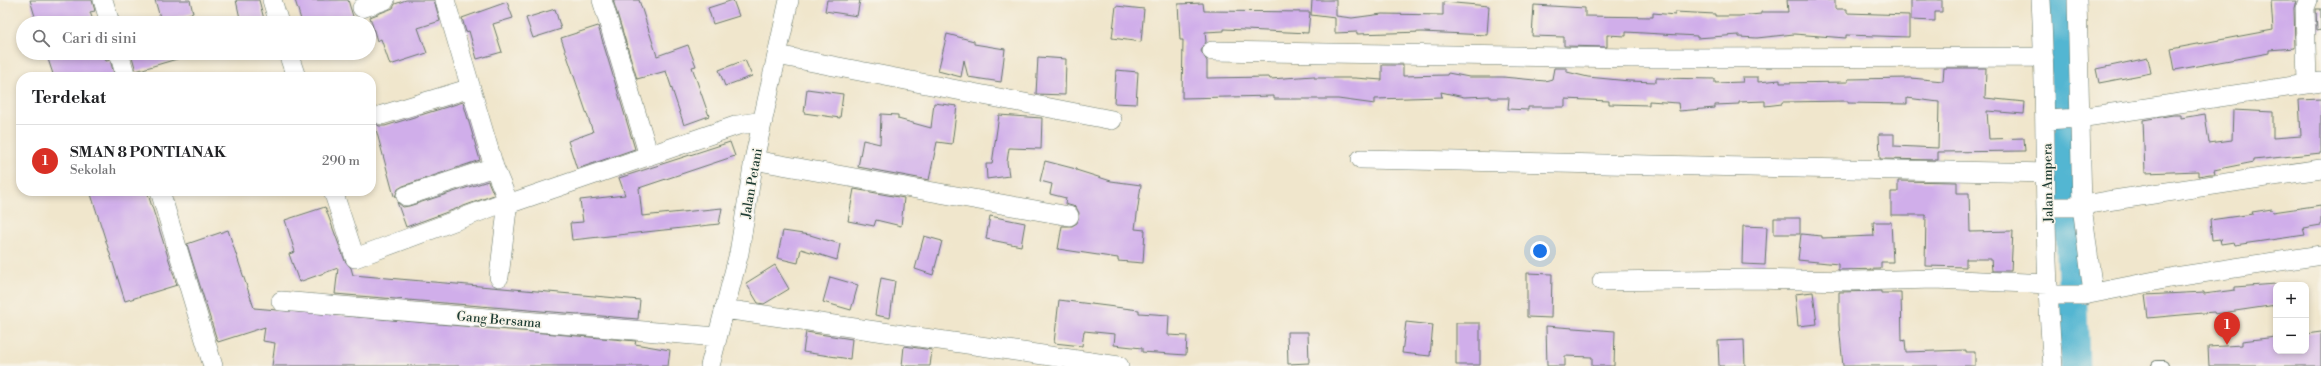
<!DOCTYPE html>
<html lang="id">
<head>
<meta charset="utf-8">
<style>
	body { margin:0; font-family:"Libre Bodoni",serif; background:#f6f6f6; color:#202124 }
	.controls { position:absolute; right:12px; bottom:12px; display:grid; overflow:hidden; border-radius:8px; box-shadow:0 2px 6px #0003 }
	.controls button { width:36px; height:36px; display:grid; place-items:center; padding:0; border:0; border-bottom:1px solid #e0e0e0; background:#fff; color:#202124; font:20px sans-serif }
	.you { position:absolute; left:1540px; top:251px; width:14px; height:14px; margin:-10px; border:3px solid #fff; border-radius:50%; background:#1a73e8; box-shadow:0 0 0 6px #1a73e833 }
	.badge { display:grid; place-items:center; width:26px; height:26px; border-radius:50%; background:#d93025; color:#fff; font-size:13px; font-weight:700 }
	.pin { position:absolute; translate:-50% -33px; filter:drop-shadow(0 1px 2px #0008) }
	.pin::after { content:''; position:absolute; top:21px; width:14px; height:12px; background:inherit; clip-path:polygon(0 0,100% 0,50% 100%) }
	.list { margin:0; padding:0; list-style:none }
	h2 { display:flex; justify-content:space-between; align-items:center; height:52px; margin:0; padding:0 16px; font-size:17px }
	h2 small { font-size:13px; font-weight:400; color:#757577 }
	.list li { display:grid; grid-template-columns:26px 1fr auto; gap:12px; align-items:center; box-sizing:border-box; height:72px; padding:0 16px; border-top:1px solid #e0e0e0 }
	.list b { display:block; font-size:15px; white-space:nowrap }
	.list p { margin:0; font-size:13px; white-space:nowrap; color:#757577 }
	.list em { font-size:13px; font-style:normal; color:#757577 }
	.icon { flex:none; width:22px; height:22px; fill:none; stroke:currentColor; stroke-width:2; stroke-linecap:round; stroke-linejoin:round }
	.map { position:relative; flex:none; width:2321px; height:366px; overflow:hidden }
	.search { position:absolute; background:#fff; box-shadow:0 2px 6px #0003; left:16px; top:16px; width:360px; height:44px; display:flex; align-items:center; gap:10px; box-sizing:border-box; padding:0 14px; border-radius:22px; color:#757577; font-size:15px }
	.panel { position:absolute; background:#fff; box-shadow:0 2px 6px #0003; left:16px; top:72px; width:360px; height:124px; border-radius:16px }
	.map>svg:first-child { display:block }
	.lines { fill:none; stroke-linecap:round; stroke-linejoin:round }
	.river { stroke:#53b6d2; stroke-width:29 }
	.building { fill:#d0aeea }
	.service-casing { stroke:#687869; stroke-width:12 }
	.minor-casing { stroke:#687869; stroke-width:20 }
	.service { stroke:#fff; stroke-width:10 }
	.minor { stroke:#fff; stroke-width:19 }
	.labels { text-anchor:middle; stroke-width:3; stroke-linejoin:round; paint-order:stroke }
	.street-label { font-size:13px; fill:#1f3d34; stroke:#f7f3e8 }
</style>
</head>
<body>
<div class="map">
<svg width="2321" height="366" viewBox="0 0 2321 366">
	<rect width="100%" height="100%" fill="#f7f3e8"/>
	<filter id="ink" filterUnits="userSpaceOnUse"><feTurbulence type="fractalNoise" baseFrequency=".025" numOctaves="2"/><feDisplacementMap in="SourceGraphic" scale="8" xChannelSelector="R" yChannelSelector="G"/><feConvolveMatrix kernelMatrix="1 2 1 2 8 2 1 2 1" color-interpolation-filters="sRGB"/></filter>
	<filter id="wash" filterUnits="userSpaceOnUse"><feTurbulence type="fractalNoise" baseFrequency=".012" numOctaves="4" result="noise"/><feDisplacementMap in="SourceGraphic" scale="16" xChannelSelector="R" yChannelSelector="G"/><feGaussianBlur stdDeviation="0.9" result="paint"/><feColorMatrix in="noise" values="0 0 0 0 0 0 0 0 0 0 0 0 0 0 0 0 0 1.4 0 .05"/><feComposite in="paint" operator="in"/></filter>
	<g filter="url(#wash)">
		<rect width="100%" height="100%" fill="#f0e6cc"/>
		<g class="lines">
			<path class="river" d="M2062 0 2075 366"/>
		</g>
		<g id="blocks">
			<path class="building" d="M30 0H92L95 11 90 12 94 23H37Z
				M155 0H190L193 13 161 21Z
				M236 0H259L265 23H241Z
				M295 0H348L355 23H302Z
				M406 0H434L440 21 418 28 427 53 390 65 381 39 377 41 370 17 393 8 395 4Z
				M613 0H639L657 56 688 45 696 66 692 67 709 116 684 125 666 71 637 79Z
				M733 0 739 16 713 24 708 8Z
				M827 0H860L857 16 825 11Z
				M1312 0H1336V16L1352 18 1382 14 1443 15V2L1489 6 1487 35 1422 32 1357 34V32L1335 33V18L1311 15Z
				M1787 0H1835V9H1847V13L1909 15V37L1846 35V38L1794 34 1757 38 1739 37V35L1697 38V36L1626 32V36L1607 35V47L1564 46V37L1532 36 1534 5 1585 8V16L1653 17V13L1675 15V12L1715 14V16H1739L1761 14V12H1788Z
				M1911 0H1942V12H1935V21L1911 20Z
				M2271 0H2296L2294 8 2295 48 2269 50V53L2175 70 2171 49 2273 30Z
				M507 2 513 18 493 24 502 52 477 59 469 31 466 32 462 18Z
				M1203 3 1204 11 1310 12 1308 33 1224 29V31L1205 32 1206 42 1201 51 1207 61V78L1269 77 1270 79 1314 76V78H1355L1382 80V65H1403V76L1447 75 1448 73 1469 77H1503L1545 81 1552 79 1554 68H1567V72L1588 77 1629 81 1656 82V78L1715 79V83L1743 82 1742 77H1758V82L1780 80V83L1848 82V79L1911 78 1943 81 1944 68H1986L1985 98 2025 102 2024 114 1987 111 1989 139 2024 138 2025 151 1938 152V160L1880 159 1879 134H1894V146L1938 148 1939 102 1907 98V104L1848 103V101L1782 102V104L1765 106V101L1739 102V104L1715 105V108L1679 111 1678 103 1649 101V105L1609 104V101L1565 99V107H1528V110L1508 109 1509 98H1490V96L1464 97 1441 92 1442 97 1375 99V104L1338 99H1274V96L1182 98 1183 40H1180L1178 4Z
				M1116 6 1144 9 1141 42 1112 38Z
				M555 9 561 29 533 38 526 18Z
				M2316 9H2321V30L2317 31Z
				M598 26 635 149 577 169 568 141 593 132 561 38Z
				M947 34 974 41V44L1005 49 1001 82 968 77 964 60 961 77 938 71Z
				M46 53H103L106 61 110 60 115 77H54Z
				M131 53H186L187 56 136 71Z
				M1038 57 1066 59 1065 95 1036 94Z
				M2148 58 2151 73 2099 83 2096 69Z
				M745 60 752 76 725 86 719 70Z
				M1116 70 1138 72 1136 104 1114 103Z
				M807 89 843 94 840 118 804 113Z
				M2321 99V153L2254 160V162L2214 170 2215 174H2210L2198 176V171L2145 173 2143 120 2173 115H2181V118L2205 114 2209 143 2232 140 2233 110 2273 112V138L2301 136 2299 100Z
				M463 102 480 160 403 186 398 189 395 197 394 196 374 122 379 126H385Z
				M934 103 957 106 952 144 937 142 929 180 858 167 863 140 880 144 881 114 898 115V119L931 128Z
				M999 115 1042 118 1041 149 1009 148 1007 162 1009 176 987 179 986 164H992Z
				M730 142 735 156 639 188 642 216 722 208 719 224 572 240 570 223 583 222 580 200 625 195 619 178Z
				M1045 161 1076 169V170L1111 181 1141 185 1135 229 1145 230 1143 263 1118 261V258L1058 249 1062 226H1072L1077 223 1079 213 1076 207 1065 204 1066 198 1050 194 1052 184 1040 181Z
				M488 181 494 195 406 227 397 202 403 207 409 206Z
				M1898 181 1957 182V193H1969L1970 232 2013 231 2011 271H1992L1991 259H1966V267L1925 266 1926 215H1891V192H1898Z
				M854 189 904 198 901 226 876 220 874 226 848 221Z
				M90 191H147L177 285 125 301Z
				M2321 205V225L2303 228 2305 235 2235 245 2234 242 2221 244 2220 239 2212 240 2210 220 2253 214 2252 212 2272 209 2273 212Z
				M325 207 345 261 351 268 353 275 640 300 638 319 335 294 338 268 299 282 289 254 295 252 285 220Z
				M990 216 1025 223 1021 246 986 239Z
				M1774 218H1800V234H1774Z
				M1873 222H1891L1893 262H1881V269L1838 270V264L1798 260 1801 234 1822 236V238L1874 236Z
				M1743 226 1767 227 1765 265 1742 264Z
				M228 230 254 308 636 341 635 344 670 350 668 366H272L275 343 263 341 265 327 218 342 216 337 187 244Z
				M783 231 810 235 840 244 837 260 801 249 798 263 777 258Z
				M924 236 942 241 933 275 915 269Z
				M775 265 789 289 764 304 758 303 746 283Z
				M1527 273 1552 274 1551 318 1527 317Z
				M830 277 858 285 851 310 823 302Z
				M881 278 895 281 890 318 875 315Z
				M2276 284V305L2215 314 2214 312 2148 318 2145 295 2204 292V294L2235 290V287Z
				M1881 291V293H1901L1902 341 1905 340 1906 352 1966 350V352H1975V366H1843L1839 325V292Z
				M1813 292 1817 324 1798 326 1795 294Z
				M1059 300 1139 310V313L1169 315 1168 335 1187 336 1186 355 1142 352V348L1114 345 1115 334 1084 331 1082 346 1054 343Z
				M1406 322 1433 325 1430 356 1402 353Z
				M1456 323H1480V365H1456Z
				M1546 326 1615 331 1614 366H1592V357L1565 356V366H1547Z
				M806 332 852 339 850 359 803 352Z
				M1287 332H1308L1309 363 1288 364Z
				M2321 332V366H2209L2208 347 2242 345V341L2276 337V351H2306V334Z
				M1744 340 1745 366H1719L1718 341Z
				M904 346 932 350 930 366H902Z"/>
		</g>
	</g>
	<g filter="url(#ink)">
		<use href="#blocks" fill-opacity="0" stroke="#687869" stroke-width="1"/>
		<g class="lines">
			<defs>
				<path id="service" d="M2157 366H2163"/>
				<path id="minor" d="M103 0 110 23
					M272 0 279 23
					M445 0 494 167 508 201 511 203 738 125 763 121
					M602 0 649 156
					M2041 0C2048 122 2042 244 2053 366
					M2077 0 2082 206 2093 293
					M362 8 385 0
					M1212 51 1631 58 2044 57
					M119 53 126 77
					M288 53 296 77
					M777 55 1112 120
					M2307 84 2305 8 2308 0
					M382 115 471 88
					M2046 120 2079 118 2321 82
					M1361 159 2046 173
					M754 160 1069 216
					M160 191 213 366
					M333 191 355 258 508 201 499 277
					M406 196 494 167
					M2047 207H2074L2107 201 2321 169
					M1602 281 1752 279 1853 281 1935 279 2048 284
					M2048 295H2084L2175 277 2321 255
					M281 301 717 337
					M724 309 1119 366
					M710 366 739 253 754 160 789 0"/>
			</defs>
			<use href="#service" class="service-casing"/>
			<use href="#minor" class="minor-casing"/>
			<use href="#service" class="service"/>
			<use href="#minor" class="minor"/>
		</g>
	</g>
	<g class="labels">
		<g class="street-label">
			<text transform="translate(751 183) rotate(-80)" y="5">Jalan Petani</text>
			<text transform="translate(2047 183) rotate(-91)" y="5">Jalan Ampera</text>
			<text transform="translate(499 319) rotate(5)" y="5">Gang Bersama</text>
		</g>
	</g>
</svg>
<div class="controls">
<button>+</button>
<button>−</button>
</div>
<div class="you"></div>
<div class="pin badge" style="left:2227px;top:345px">1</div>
<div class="search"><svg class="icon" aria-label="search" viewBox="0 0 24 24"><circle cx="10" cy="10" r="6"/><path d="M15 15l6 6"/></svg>Cari di sini</div>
<section class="panel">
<h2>Terdekat<small></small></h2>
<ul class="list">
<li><span class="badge">1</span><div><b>SMAN 8 PONTIANAK</b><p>Sekolah</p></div><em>290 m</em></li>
</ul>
</section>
</div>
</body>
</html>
